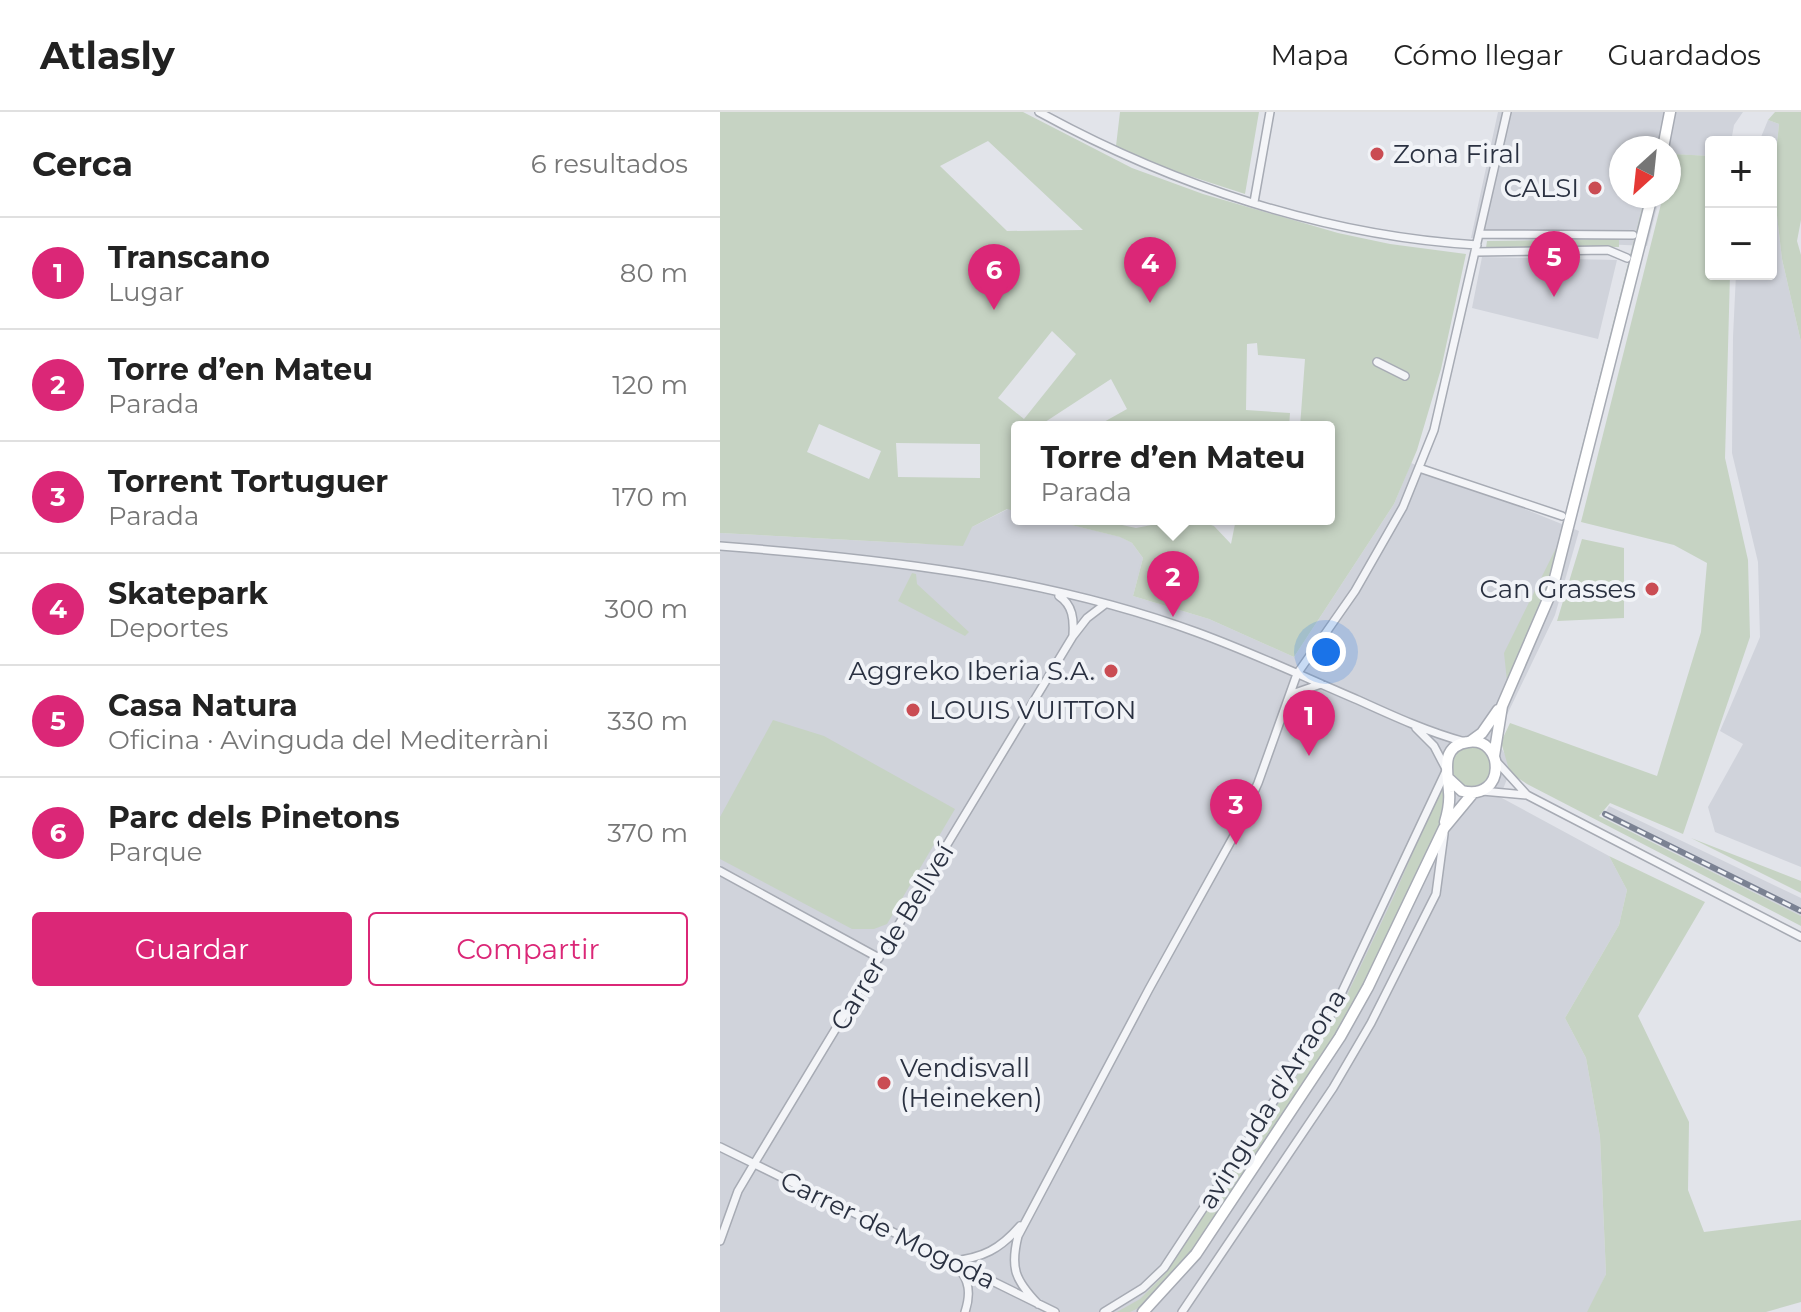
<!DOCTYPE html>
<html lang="es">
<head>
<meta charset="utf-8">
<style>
	body { margin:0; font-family:Montserrat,sans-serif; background:#f2f2f2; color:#222 }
	.controls { position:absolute; right:24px; top:24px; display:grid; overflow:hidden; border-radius:8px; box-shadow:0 2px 6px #0004 }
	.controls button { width:72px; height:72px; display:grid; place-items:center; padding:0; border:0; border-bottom:2px solid #e0e0e0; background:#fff; color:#222; font:40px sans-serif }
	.compass { position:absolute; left:889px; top:24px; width:72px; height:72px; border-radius:50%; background:#fff; box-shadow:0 2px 6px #0004; rotate:207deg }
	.you { position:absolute; left:606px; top:540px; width:28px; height:28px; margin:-20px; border:6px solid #fff; border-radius:50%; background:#1a73e8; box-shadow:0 0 0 12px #1a73e833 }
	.badge { display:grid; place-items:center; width:52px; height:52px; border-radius:50%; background:#db2777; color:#fff; font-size:26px; font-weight:700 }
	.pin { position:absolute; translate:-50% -66px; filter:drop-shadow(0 2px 4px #0008) }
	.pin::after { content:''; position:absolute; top:42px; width:28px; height:24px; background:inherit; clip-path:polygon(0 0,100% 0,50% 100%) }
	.popup { position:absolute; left:291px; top:309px; width:324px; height:104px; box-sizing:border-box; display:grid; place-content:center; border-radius:8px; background:#fff; filter:drop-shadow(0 2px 6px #0005); font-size:26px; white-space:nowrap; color:#767676 }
	.popup b { font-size:30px; color:#222 }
	.popup::after { content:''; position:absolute; left:50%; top:100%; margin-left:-16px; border:16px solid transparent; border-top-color:#fff }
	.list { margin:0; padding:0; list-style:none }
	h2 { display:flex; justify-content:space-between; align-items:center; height:104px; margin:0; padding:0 32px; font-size:34px }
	h2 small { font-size:26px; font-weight:400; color:#767676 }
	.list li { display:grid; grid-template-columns:52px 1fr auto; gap:24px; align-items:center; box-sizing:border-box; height:112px; padding:0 32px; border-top:2px solid #e0e0e0 }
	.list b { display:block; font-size:30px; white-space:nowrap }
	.list p { margin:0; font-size:26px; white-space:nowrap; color:#767676 }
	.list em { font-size:26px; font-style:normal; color:#767676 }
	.actions { display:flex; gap:16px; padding:24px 32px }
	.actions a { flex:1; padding:18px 0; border:2px solid #db2777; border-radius:8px; text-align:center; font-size:28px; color:#db2777 }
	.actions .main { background:#db2777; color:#fff }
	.map { position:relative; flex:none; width:1081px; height:1200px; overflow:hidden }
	header { display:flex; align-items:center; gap:48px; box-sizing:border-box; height:112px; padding:0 40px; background:#fff; border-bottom:2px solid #e0e0e0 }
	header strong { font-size:38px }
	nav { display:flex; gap:44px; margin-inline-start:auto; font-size:28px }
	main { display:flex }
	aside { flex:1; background:#fff }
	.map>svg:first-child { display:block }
	.built { fill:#d0d3db }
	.green { fill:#c6d3c3; fill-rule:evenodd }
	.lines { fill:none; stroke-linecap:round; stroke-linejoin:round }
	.street-casing { stroke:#a7abb4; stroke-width:10 }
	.secondary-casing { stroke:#a7abb4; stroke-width:13 }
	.street { stroke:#f4f5f8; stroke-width:7 }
	.secondary { stroke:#fff; stroke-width:10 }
	.rail-casing { stroke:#7b8293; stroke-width:6 }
	.rail { stroke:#f1f3f7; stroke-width:3; stroke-dasharray:9; stroke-linecap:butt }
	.poi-dot { fill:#ca4c53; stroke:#f1f3f7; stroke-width:3 }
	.labels { text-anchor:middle; stroke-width:8; stroke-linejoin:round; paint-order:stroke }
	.poi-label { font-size:26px; fill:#2a3141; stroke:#f1f3f7; text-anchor:start }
	.street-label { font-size:26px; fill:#2a3141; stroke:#f1f3f7 }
</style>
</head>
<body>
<header>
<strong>Atlasly</strong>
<nav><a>Mapa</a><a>Cómo llegar</a><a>Guardados</a></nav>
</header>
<main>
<aside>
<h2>Cerca<small>6 resultados</small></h2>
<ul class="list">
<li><span class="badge">1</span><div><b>Transcano</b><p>Lugar</p></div><em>80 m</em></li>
<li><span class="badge">2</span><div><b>Torre d’en Mateu</b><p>Parada</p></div><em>120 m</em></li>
<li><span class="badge">3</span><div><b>Torrent Tortuguer</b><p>Parada</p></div><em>170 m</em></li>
<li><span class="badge">4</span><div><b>Skatepark</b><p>Deportes</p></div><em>300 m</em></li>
<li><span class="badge">5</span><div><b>Casa Natura</b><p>Oficina · Avinguda del Mediterràni</p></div><em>330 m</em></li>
<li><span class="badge">6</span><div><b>Parc dels Pinetons</b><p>Parque</p></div><em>370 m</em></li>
</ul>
<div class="actions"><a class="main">Guardar</a><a>Compartir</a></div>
</aside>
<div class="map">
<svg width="1081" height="1200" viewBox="0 0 1081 1200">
	<rect width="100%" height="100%" fill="#e2e4ea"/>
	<path class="built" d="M778 0H1023L1014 13 1011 30H991V44L951 42 949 50V36H901V84H940L927 134 751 126Z
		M1048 8 1059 12 1053 69 1062 147 1081 230V755L995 720 988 695 1023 632 1000 619 1040 525 1038 450 1012 341 1013 225 1016 162H1051V30H1039Z
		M762 145 897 148 878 227 752 196Z
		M691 351 859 419 835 503 784 609 780 634 792 654 780 685 889 744 907 778 899 813 845 906 866 946 880 1025 886 1162 869 1200H0V421L206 432 252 415 288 397 297 400V407H327L401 425 412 431 423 446 413 484 489 507 574 545 674 392Z
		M889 694 1081 786V804L883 705Z"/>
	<path class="green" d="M0 0H303L412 56 483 82 618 121 670 132 746 142 721 257 697 338 674 392 574 545 489 507 413 484 423 446 412 431 400 425 327 407H374L416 416 447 410H482L494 414 511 432 516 407H609V315H580L585 247 538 243 537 231 527 232 526 298 570 301 569 315H375L407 297 391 267 322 312V315H297V400L287 397 252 415 243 434 0 421ZM268 29 363 118 287 119 220 54ZM332 219 356 242 304 307 278 286ZM99 312 161 339 149 367 87 340ZM176 331 260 332V366L178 365Z
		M400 0H539L525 82 442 55 396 34Z
		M1055 0H1081V108L1077 129 1081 143V230L1062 147 1053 69 1059 12 1048 8Z
		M953 42 991 44V162H1010L1005 346 1028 448 1030 525 963 722 890 691 879 704 1081 804V814L807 672 790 661 781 630 790 611 937 664 981 520 987 451 954 433 861 410 943 84H949V59Z
		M925 84H927L843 420 821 492 787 569 784 541 837 434Z
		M899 127V135L766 136 767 129Z
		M862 427 904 436V506L837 509Z
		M192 461 196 462 197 472 249 520 245 524 178 489Z
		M53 608 104 624 235 697 167 812 154 817H132L0 747V705Z
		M748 632 768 637 772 663C742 694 712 654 748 632Z
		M723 671 726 682 723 705 628 903 477 1131C465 1148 430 1194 410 1200 406 1200 402 1200 397 1200L420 1187 444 1163 618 902 674 784Z
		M971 726 1081 769V781Z
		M889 744 985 790 918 904 969 1010 968 1078 984 1120 1081 1108V1190L1046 1200H867L886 1162 880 1025 866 946 845 906 899 813 907 778Z"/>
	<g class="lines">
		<defs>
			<path id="street" d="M319 0C452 73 605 124 757 133
				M534 90 550 0
				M760 122 913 123
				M756 140 888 138 907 146
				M657 250 685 264
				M699 356 842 404
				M0 434C157 446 327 465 476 520 531 540 584 565 638 588 673 604 708 620 745 630
				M339 484C353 493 354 508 353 523
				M569 587 575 581 601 572
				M696 616 714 634 725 655
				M777 650 807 683 1081 825
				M762 679 807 683
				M0 759 159 846
				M0 1035 335 1200
				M0 1129 18 1079 34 1052 353 524 367 506 384 493
				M232 1149C263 1146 280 1137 300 1114
				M236 1154C250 1167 251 1182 245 1200
				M318 1192C295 1168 290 1156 298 1124L429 877 516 720 538 671 577 562 635 479 683 395 714 318 787 0
				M384 1200 423 1176 444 1156 613 899 726 659
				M462 1200 613 976 651 911 716 782 724 722"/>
			<path id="secondary" d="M943 36 950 0
				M751 629 762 621 778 598
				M774 644 782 594 832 478 932 84
				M725 710C728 700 730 690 729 680 728 661 719 634 748 630 785 624 787 690 742 679L728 666
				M423 1200 476 1142 620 925 648 875 724 716 753 681"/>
		</defs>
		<use href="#street" class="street-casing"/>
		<use href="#secondary" class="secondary-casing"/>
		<use href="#street" class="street"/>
		<use href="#secondary" class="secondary"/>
		<defs>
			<path id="rail" d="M885 702 1081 799"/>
		</defs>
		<use href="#rail" class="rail-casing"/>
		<use href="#rail" class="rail"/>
	</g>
	<g class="poi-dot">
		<circle cx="657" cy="42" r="8"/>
		<circle cx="875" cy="76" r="8"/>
		<circle cx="932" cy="477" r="8"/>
		<circle cx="391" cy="559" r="8"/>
		<circle cx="193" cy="598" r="8"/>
		<circle cx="164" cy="971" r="8"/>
	</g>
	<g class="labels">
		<g class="poi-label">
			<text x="673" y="51">Zona Firal</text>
			<text x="859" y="85" text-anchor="end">CALSI</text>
			<text x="916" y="486" text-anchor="end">Can Grasses</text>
			<text x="375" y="568" text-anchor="end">Aggreko Iberia S.A.</text>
			<text x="209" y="607">LOUIS VUITTON</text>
			<text x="180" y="965">Vendisvall<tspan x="180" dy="30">(Heineken)</tspan></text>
		</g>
		<g class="street-label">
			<text transform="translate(172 825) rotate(-59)" y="9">Carrer de Bellveí</text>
			<text transform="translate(552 987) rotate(-58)" y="9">avinguda d'Arraona</text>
			<text transform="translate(168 1118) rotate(26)" y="9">Carrer de Mogoda</text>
		</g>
	</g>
</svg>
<div class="controls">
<button>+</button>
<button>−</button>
</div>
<svg class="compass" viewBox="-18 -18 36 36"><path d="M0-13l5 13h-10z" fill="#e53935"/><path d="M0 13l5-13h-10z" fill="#767676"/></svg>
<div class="you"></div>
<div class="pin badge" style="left:589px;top:644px">1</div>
<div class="pin badge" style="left:453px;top:505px">2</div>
<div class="popup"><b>Torre d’en Mateu</b>Parada</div>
<div class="pin badge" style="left:516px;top:733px">3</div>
<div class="pin badge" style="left:430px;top:191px">4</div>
<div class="pin badge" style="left:834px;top:185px">5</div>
<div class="pin badge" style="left:274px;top:198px">6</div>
</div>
</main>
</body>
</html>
